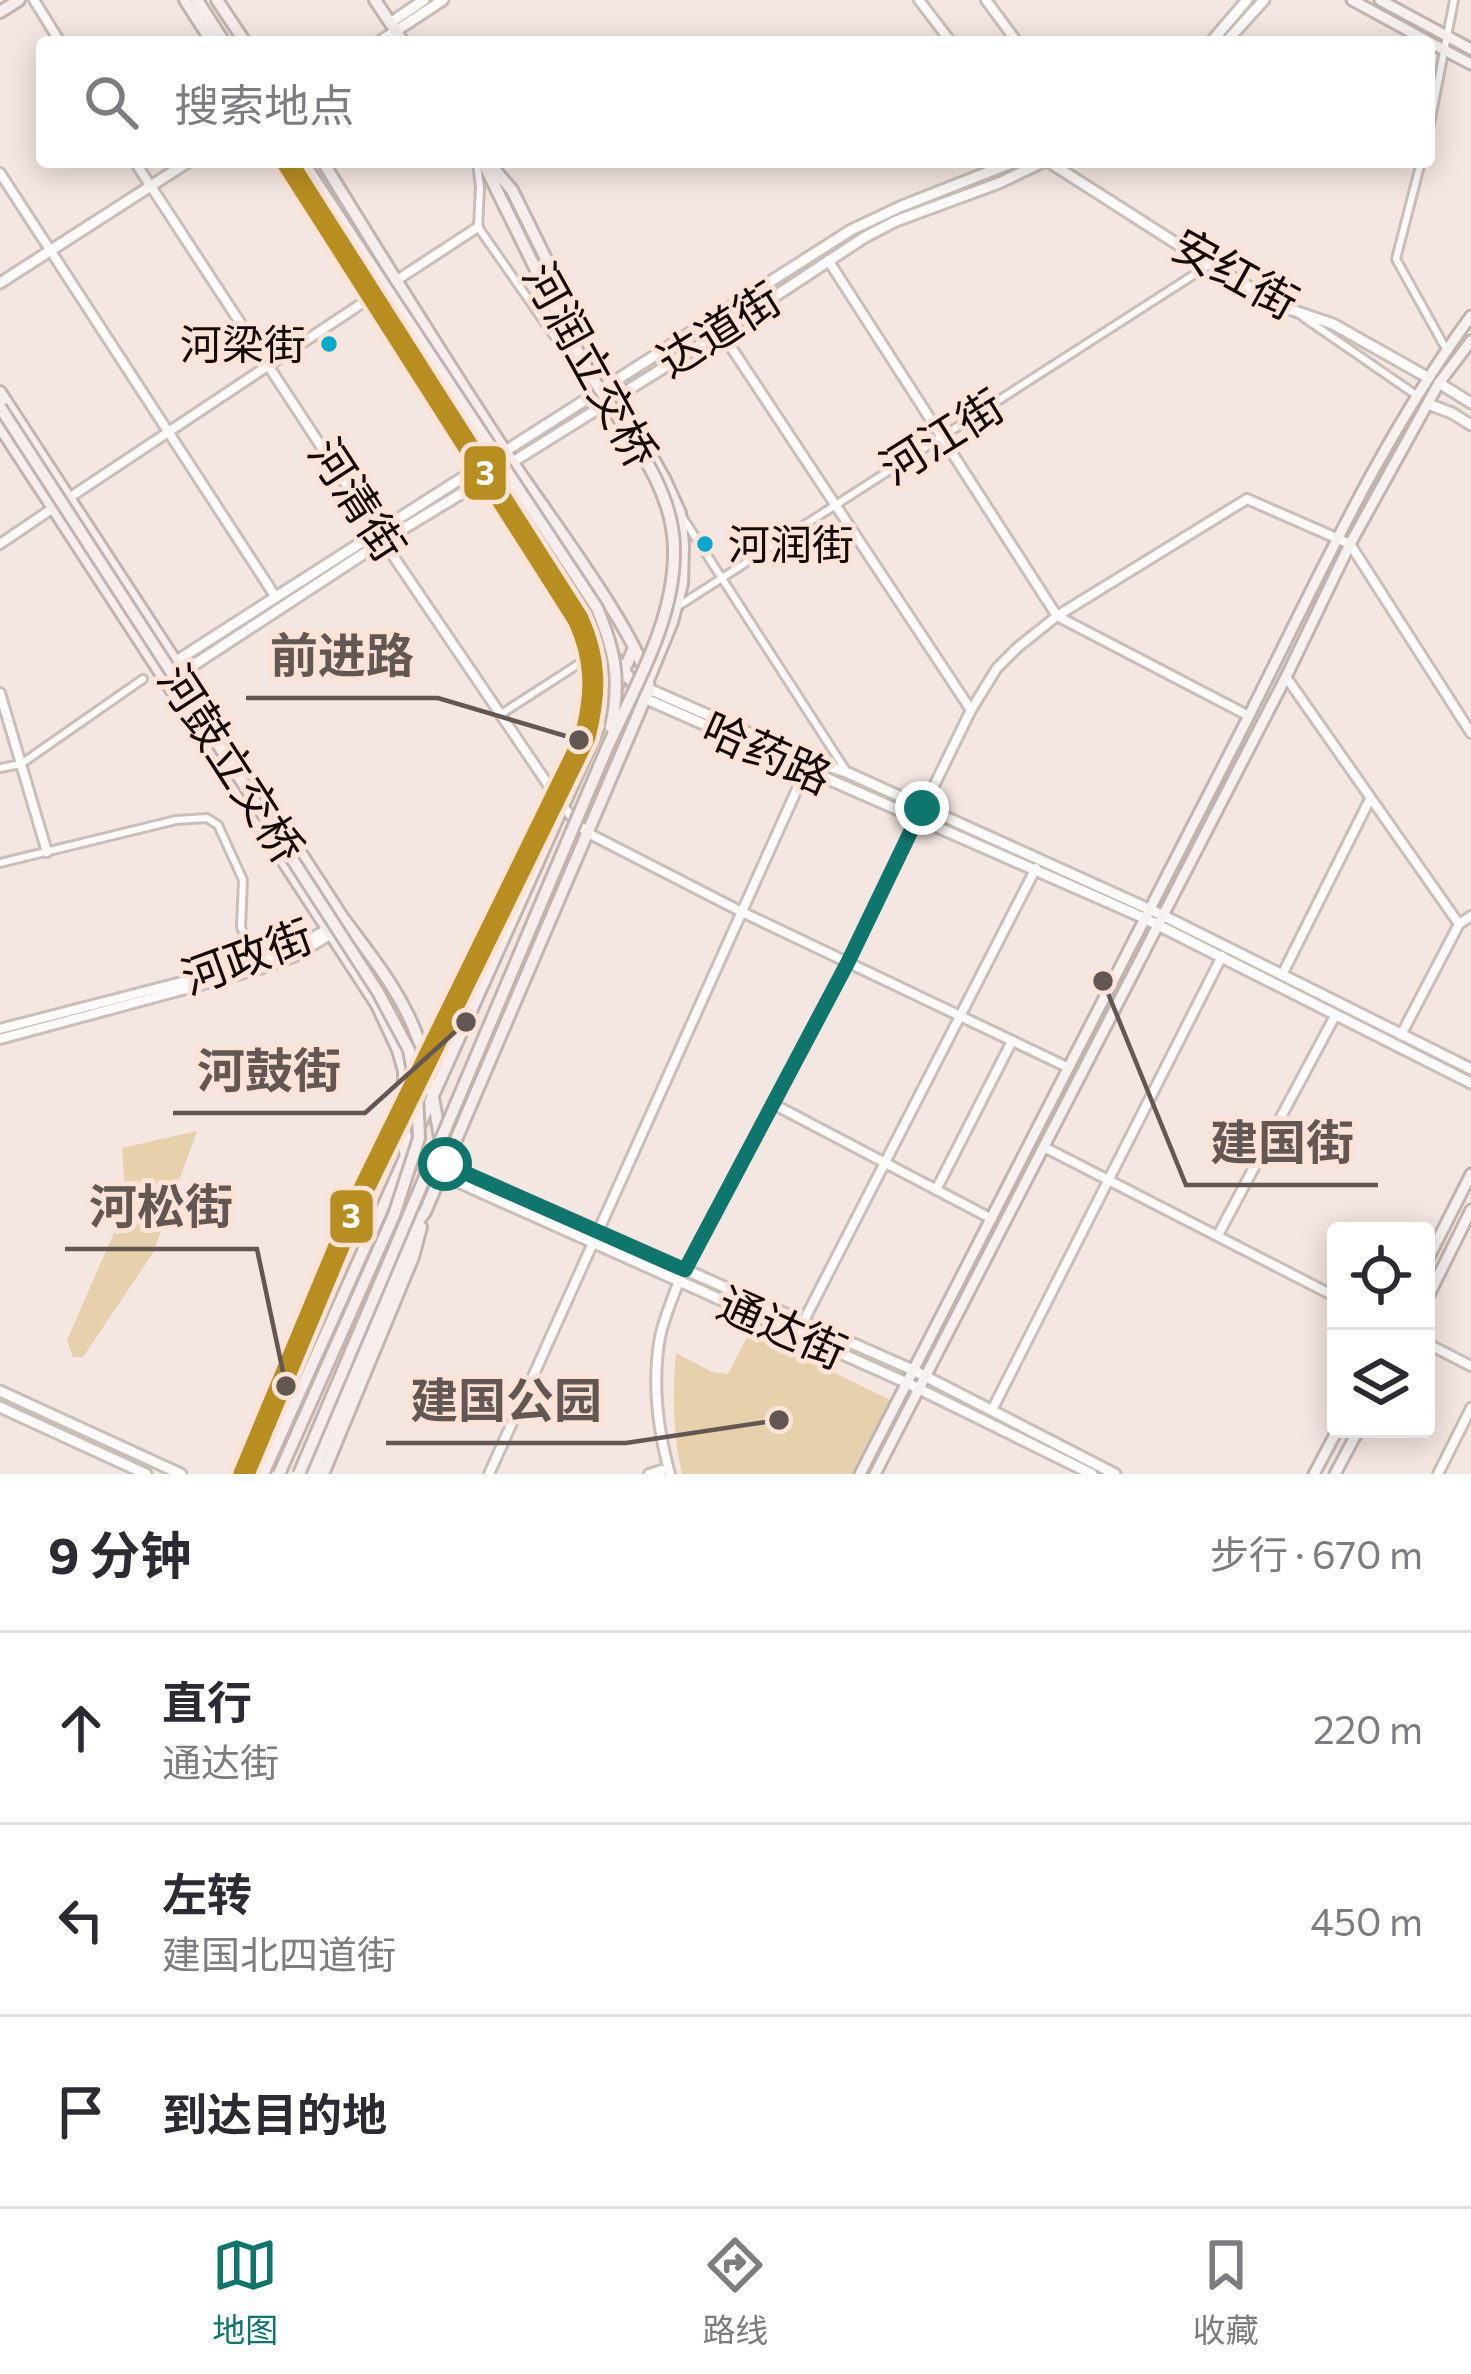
<!DOCTYPE html>
<html lang="zh">
<head>
<meta charset="utf-8">
<style>
	body { margin:0; font-family:Commissioner,"Noto Sans SC",sans-serif; background:#f2f2f3; color:#2b2b33 }
	.controls { position:absolute; right:36px; bottom:36px; display:grid; overflow:hidden; border-radius:12px; box-shadow:0 6px 30px #0003 }
	.controls button { width:108px; height:108px; display:grid; place-items:center; padding:0; border:0; border-bottom:3px solid #e1e1e2; background:#fff; color:#2b2b33; font:60px sans-serif }
	.stop { position:absolute; width:36px; height:36px; margin:-27px; border:9px solid #0f766e; border-radius:50%; background:#fff }
	.stop.end { background:#0f766e; border-color:#fff; box-shadow:0 3px 12px #0008 }
	.list { margin:0; padding:0; list-style:none }
	h2 { display:flex; justify-content:space-between; align-items:center; height:156px; margin:0; padding:0 48px; font-size:51px }
	h2 small { font-size:39px; font-weight:400; color:#7c7c81 }
	.list li { display:grid; grid-template-columns:78px 1fr auto; gap:36px; align-items:center; box-sizing:border-box; height:192px; padding:0 48px; border-top:3px solid #e1e1e2 }
	.list b { display:block; font-size:45px; white-space:nowrap }
	.list p { margin:0; font-size:39px; white-space:nowrap; color:#7c7c81 }
	.list em { font-size:39px; font-style:normal; color:#7c7c81 }
	.icon { flex:none; width:66px; height:66px; fill:none; stroke:currentColor; stroke-width:2; stroke-linecap:round; stroke-linejoin:round }
	.map { position:relative; flex:none; width:1471px; height:1474px; overflow:hidden }
	.search { position:absolute; background:#fff; box-shadow:0 6px 30px #0003; left:36px; right:36px; top:36px; height:132px; display:flex; align-items:center; gap:30px; box-sizing:border-box; padding:0 42px; border-radius:12px; color:#7c7c81; font-size:45px }
	.sheet { height:732px; background:#fff }
	nav { display:flex; justify-content:space-around; align-items:center; box-sizing:border-box; height:168px; border-top:3px solid #e1e1e2; background:#fff; font-size:33px; color:#7c7c81 }
	nav a { display:grid; justify-items:center; gap:6px }
	nav .on { color:#0f766e }
	.map>svg:first-child { display:block }
	.green { fill:#e6d1ac }
	.lines { fill:none; stroke-linecap:round; stroke-linejoin:round }
	.minor-casing { stroke:#c9beb8; stroke-width:12 }
	.tertiary-casing { stroke:#c9beb8; stroke-width:14 }
	.secondary-casing { stroke:#c9beb8; stroke-width:15 }
	.primary-casing { stroke:#c1b4b0; stroke-width:15 }
	.trunk-casing { stroke:#c1b4b0; stroke-width:16 }
	.minor { stroke:#fdfbfa; stroke-width:6 }
	.tertiary { stroke:#fdfbfa; stroke-width:8 }
	.secondary { stroke:#fdfbfa; stroke-width:9 }
	.primary { stroke:#f7f1f0; stroke-width:9 }
	.trunk { stroke:#f5eeec; stroke-width:10 }
	.trunk-bridge-casing { stroke:#c1b4b0; stroke-width:16; stroke-linecap:butt }
	.trunk-bridge { stroke:#f5eeec; stroke-width:10 }
	.metro-1-casing { stroke:#fce3d8; stroke-width:30 }
	.metro-1 { stroke:#b88e21; stroke-width:21 }
	.route { stroke:#0f766e; stroke-width:15 }
	.bus-dot { fill:#00a9ce; stroke:#fce3d8; stroke-width:4.5 }
	.labels { text-anchor:middle; stroke-width:10; stroke-linejoin:round; paint-order:stroke }
	.bus-label { font-size:42px; fill:#140a06; stroke:#fce3d8; text-anchor:end }
	.street-label { font-size:45px; fill:#140a06; stroke:#fce3d8 }
	.leader { fill:none; stroke:#625752; stroke-width:4.5 }
	.callout-dot { fill:#625752; stroke:#fce3d8; stroke-width:4.5 }
	.callout-label { font-size:48px; text-anchor:middle; font-weight:bold; fill:#625752; stroke:#fce3d8; stroke-width:10; stroke-linejoin:round; paint-order:stroke }
	.line-badge { stroke:#fce3d8; stroke-width:4.5 }
	.badge-label { font-size:33px; text-anchor:middle; font-weight:bold; fill:#fff }
</style>
</head>
<body>
<div class="map">
<svg width="1471" height="1474" viewBox="0 0 1471 1474">
	<rect width="100%" height="100%" fill="#f4e6e0"/>
	<path class="green" d="M197 1131 153 1253 83 1357H73L67 1340 117 1226 125 1189 122 1148Z
		M750 1331 894 1402 854 1474H682C673 1433 672 1395 676 1353L712 1372 728 1374Z"/>
	<g class="lines">
		<defs>
			<path id="minor" d="M1429 129 1454 0
				M477 162 480 188 478 227 594 393
				M1421 162 1396 259 1446 349
				M1303 317 1416 395
				M683 518 845 769
				M680 605 1209 265
				M501 714 605 647
				M0 768 21 764 143 679
				M0 863 176 820 207 818 218 825 243 880 241 927 255 963"/>
			<path id="tertiary" d="M34 0 60 42
				M919 0 951 42
				M986 0 1017 42
				M135 162 383 541 564 808 586 832 740 911 1067 1067
				M0 173 275 596
				M828 260 1057 616 1249 716
				M394 282 478 227
				M721 332 971 710
				M69 498 376 294
				M0 544 56 506
				M1286 677 1459 924
				M0 693 47 852
				M1282 975 1370 799
				M0 1029 255 963 290 951 327 929
				M1401 1035 1459 924 1471 916
				M0 1039 260 969 294 957 331 934
				M773 1104 992 1219
				M1044 1147 1336 1297
				M936 1190 1012 1041
				M1218 1235 1336 1014
				M797 1334 1036 868
				M1426 1343 1471 1366
				M992 1410 1222 956
				M489 1474 807 767
				M649 1474 668 1468
				M670 1474C658 1431 652 1382 660 1337 664 1318 672 1300 679 1281L848 962 971 710 997 668 1017 648 1057 616 1247 499 1350 544 1471 733
				M1438 1474 1471 1408"/>
			<path id="secondary" d="M390 23 424 0
				M379 42 443 0
				M1211 42 1247 0
				M1226 42 1264 0
				M1049 162 1210 265 1289 309 1333 324 1427 377
				M0 283 188 162
				M1439 383 1471 403
				M1428 404 1452 413 1471 425
				M504 452 851 230 902 206 1014 162
				M511 463 721 332 865 237 896 221 999 183 1043 162
				M170 665 490 460
				M177 676 383 541 497 472
				M649 689 810 760 846 772 1162 915 1471 1069
				M644 698 1144 918 1471 1083
				M409 1160 907 1383 1092 1474
				M445 1164 913 1370 1115 1474
				M0 1391 181 1474
				M0 1407 146 1474"/>
			<path id="primary" d="M1352 0 1429 42
				M1380 0 1471 49
				M1429 42 1471 64
				M1426 1263 1471 1174
				M1426 1301 1471 1210
				M860 1474C984 1231 1108 988 1234 745 1309 599 1374 448 1471 316
				M875 1474 1286 677 1350 544 1439 383 1471 341
				M1314 1474 1338 1429
				M1335 1474 1359 1429"/>
			<path id="trunk" d="M185 0 212 42
				M197 0 224 42
				M217 0 245 42
				M375 0 403 42
				M0 12 19 0
				M290 162 585 617 638 690
				M483 162 505 207
				M488 162 512 190 587 342 665 480 680 513 683 545 682 584 672 622 649 678
				M0 392 343 918C366 949 390 979 407 1013 428 1054 433 1099 441 1143
				M0 427 377 1005 398 1050 404 1071 405 1152
				M419 1040 442 1048 457 1042
				M263 1474 634 648
				M312 1474 416 1224 425 1212 649 689C647 645 542 507 513 463 448 364 385 263 323 162
				M323 1474 413 1257 421 1227"/>
		</defs>
		<use href="#minor" class="minor-casing"/>
		<use href="#tertiary" class="tertiary-casing"/>
		<use href="#secondary" class="secondary-casing"/>
		<use href="#primary" class="primary-casing"/>
		<use href="#trunk" class="trunk-casing"/>
		<use href="#minor" class="minor"/>
		<use href="#tertiary" class="tertiary"/>
		<use href="#secondary" class="secondary"/>
		<use href="#primary" class="primary"/>
		<use href="#trunk" class="trunk"/>
		<defs>
			<path id="trunk-bridge" d="M303 162 597 608C615 651 621 680 611 727
				M0 407 378 992 409 1050 417 1093 419 1138 394 1215 279 1474
				M299 1474 607 748C635 686 675 620 674 550 674 482 620 426 588 370 558 317 532 261 505 207"/>
		</defs>
		<use href="#trunk-bridge" class="trunk-bridge-casing"/>
		<use href="#trunk-bridge" class="trunk-bridge"/>
		<defs>
			<path id="metro-1" d="M244 1474 357 1203 585 737C596 694 597 660 578 619L287 162"/>
		</defs>
		<use href="#metro-1" class="metro-1-casing"/>
		<use href="#metro-1" class="metro-1"/>
	</g>
	<g class="lines">
		<path class="route" d="M445 1164 685 1270 848 962 922 808"/>
	</g>
	<g class="bus-dot">
		<circle cx="329" cy="344" r="10"/>
		<circle cx="705" cy="544" r="10"/>
	</g>
	<g class="labels">
		<g class="bus-label">
			<text x="306" y="360">河梁街</text>
			<text x="728" y="560" text-anchor="start">河润街</text>
		</g>
		<g class="street-label">
			<text transform="translate(1235 274) rotate(29)" y="16">安红街</text>
			<text transform="translate(719 330) rotate(-32)" y="16">达道街</text>
			<text transform="translate(590 365) rotate(61)" y="16">河润立交桥</text>
			<text transform="translate(942 437) rotate(-32)" y="16">河江街</text>
			<text transform="translate(357 500) rotate(57)" y="16">河清街</text>
			<text transform="translate(767 753) rotate(24)" y="16">哈药路</text>
			<text transform="translate(231 764) rotate(57)" y="16">河鼓立交桥</text>
			<text transform="translate(247 957) rotate(-20)" y="16">河政街</text>
			<text transform="translate(782 1328) rotate(24)" y="16">通达街</text>
		</g>
	</g>
	<path class="leader" d="M579 740L438 698H246M466 1022L365 1113H173M1103 981L1186 1185H1378M286 1386L257 1249H65M779 1420L626 1443H386"/>
	<g class="callout-dot">
		<circle cx="579" cy="740" r="12"/>
		<circle cx="466" cy="1022" r="12"/>
		<circle cx="1103" cy="981" r="12"/>
		<circle cx="286" cy="1386" r="12"/>
		<circle cx="779" cy="1420" r="12"/>
	</g>
	<g class="callout-label">
		<text x="342" y="673">前进路</text>
		<text x="269" y="1088">河鼓街</text>
		<text x="1282" y="1160">建国街</text>
		<text x="161" y="1224">河松街</text>
		<text x="506" y="1418">建国公园</text>
	</g>
	<g class="line-badge">
		<rect x="462" y="444" width="46" height="58" rx="12" fill="#b88e21"/>
		<rect x="328" y="1188" width="47" height="57" rx="12" fill="#b88e21"/>
	</g>
	<g class="badge-label">
		<text x="485" y="485">3</text>
		<text x="351" y="1228">3</text>
	</g>
</svg>
<div class="controls">
<button><svg class="icon" aria-label="locate" viewBox="0 0 24 24"><circle cx="12" cy="12" r="6"/><path d="M12 2v4M12 18v4M2 12h4M18 12h4"/></svg></button>
<button><svg class="icon" aria-label="layers" viewBox="0 0 24 24"><path d="M12 4l9 5-9 5-9-5zM3 14l9 5 9-5"/></svg></button>
</div>
<div class="stop" style="left:445px;top:1164px"></div>
<div class="stop end" style="left:922px;top:808px"></div>
<div class="search"><svg class="icon" aria-label="search" viewBox="0 0 24 24"><circle cx="10" cy="10" r="6"/><path d="M15 15l6 6"/></svg>搜索地点</div>
</div>
<section class="sheet">
<h2>9 分钟<small>步行 · 670 m</small></h2>
<ul class="list">
<li><svg class="icon" aria-label="ahead" viewBox="0 0 24 24"><path d="M12 20V5M6 11l6-6 6 6"/></svg><div><b>直行</b><p>通达街</p></div><em>220 m</em></li>
<li><svg class="icon" aria-label="left" viewBox="0 0 24 24"><path d="M17 20v-9H6M10 6l-5 5 5 5"/></svg><div><b>左转</b><p>建国北四道街</p></div><em>450 m</em></li>
<li><svg class="icon" aria-label="arrive" viewBox="0 0 24 24"><path d="M6 21V4h12l-3 4 3 4H6"/></svg><div><b>到达目的地</b></div></li>
</ul>
</section>
<nav>
<a class="on"><svg class="icon" aria-label="map" viewBox="0 0 24 24"><path d="M3 6l6-2 6 2 6-2v14l-6 2-6-2-6 2zM9 4v14M15 6v14"/></svg>地图</a>
<a><svg class="icon" aria-label="directions" viewBox="0 0 24 24"><path d="M12 3l9 9-9 9-9-9zM9 14v-3h6M13 9l2 2-2 2"/></svg>路线</a>
<a><svg class="icon" aria-label="saved" viewBox="0 0 24 24"><path d="M7 4h10v16l-5-4-5 4z"/></svg>收藏</a>
</nav>
</body>
</html>
